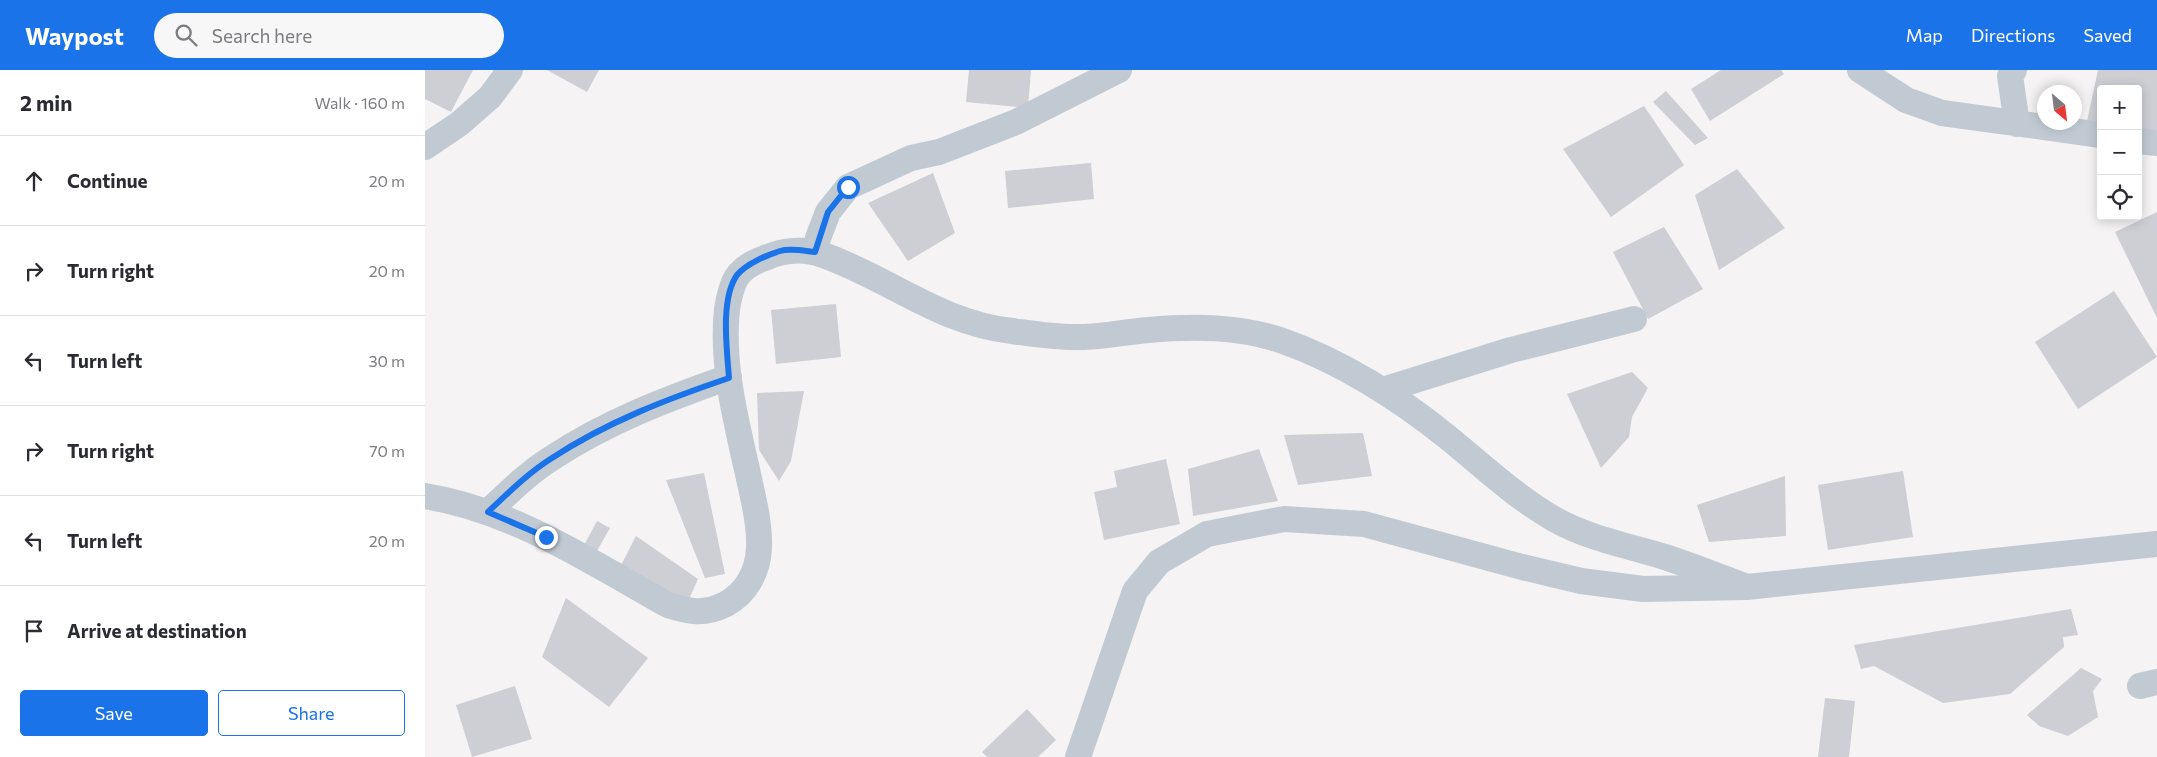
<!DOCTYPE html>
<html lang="en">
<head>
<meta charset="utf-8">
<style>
	body { margin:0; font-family:Commissioner,sans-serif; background:#f7f7f7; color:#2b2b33 }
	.controls { position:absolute; right:15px; top:15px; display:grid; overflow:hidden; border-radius:5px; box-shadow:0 2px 12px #0003 }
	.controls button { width:45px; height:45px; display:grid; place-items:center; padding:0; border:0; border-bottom:1px solid #e1e1e2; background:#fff; color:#2b2b33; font:25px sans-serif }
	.compass { position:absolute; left:1612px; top:15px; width:45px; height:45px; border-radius:50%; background:#fff; box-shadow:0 2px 12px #0003; rotate:152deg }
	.stop { position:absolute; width:15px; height:15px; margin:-11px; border:4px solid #1a73e8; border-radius:50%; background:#fff }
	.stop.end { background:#1a73e8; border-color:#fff; box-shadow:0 1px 5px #0008 }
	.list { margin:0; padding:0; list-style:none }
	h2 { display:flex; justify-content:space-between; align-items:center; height:65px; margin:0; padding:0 20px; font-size:21px }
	h2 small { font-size:16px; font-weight:400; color:#7c7c81 }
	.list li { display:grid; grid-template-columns:32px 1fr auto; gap:15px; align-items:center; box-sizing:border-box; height:90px; padding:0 20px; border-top:1px solid #e1e1e2 }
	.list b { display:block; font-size:19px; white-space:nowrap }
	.list em { font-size:16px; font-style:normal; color:#7c7c81 }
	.actions { display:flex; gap:10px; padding:15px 20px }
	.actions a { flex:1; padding:11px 0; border:1px solid #1a73e8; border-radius:5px; text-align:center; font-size:18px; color:#1a73e8 }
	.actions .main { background:#1a73e8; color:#fff }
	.icon { flex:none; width:28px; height:28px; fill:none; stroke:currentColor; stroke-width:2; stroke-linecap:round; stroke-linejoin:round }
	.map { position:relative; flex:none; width:1732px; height:687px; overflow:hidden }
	header { display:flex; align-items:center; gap:30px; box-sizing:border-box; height:70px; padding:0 25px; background:#1a73e8; color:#fff }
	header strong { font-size:24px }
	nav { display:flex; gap:28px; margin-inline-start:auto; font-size:18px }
	.search { width:350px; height:45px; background:#f7f7f7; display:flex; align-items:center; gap:12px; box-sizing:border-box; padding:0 18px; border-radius:28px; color:#7c7c81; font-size:19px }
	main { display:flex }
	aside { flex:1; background:#fff }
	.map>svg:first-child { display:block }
	.building { fill:#cdcfd5 }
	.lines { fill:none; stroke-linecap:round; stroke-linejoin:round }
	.minor { stroke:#c1cad2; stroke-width:26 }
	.route { stroke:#1a73e8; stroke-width:6 }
</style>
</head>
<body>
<header>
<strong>Waypost</strong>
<div class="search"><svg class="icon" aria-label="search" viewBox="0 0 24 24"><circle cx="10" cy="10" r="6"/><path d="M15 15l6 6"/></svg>Search here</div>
<nav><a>Map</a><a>Directions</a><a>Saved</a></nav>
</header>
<main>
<aside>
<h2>2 min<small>Walk · 160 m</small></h2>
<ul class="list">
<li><svg class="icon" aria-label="ahead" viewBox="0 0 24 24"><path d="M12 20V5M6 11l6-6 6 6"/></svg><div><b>Continue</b></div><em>20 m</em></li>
<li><svg class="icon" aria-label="right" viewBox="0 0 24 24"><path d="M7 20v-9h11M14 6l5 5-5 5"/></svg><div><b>Turn right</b></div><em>20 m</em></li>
<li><svg class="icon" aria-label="left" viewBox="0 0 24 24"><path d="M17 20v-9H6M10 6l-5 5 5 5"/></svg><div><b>Turn left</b></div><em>30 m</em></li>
<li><svg class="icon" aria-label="right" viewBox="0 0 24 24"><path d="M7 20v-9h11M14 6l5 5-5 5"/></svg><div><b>Turn right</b></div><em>70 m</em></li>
<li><svg class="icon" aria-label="left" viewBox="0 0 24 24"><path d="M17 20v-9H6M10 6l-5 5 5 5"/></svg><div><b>Turn left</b></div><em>20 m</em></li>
<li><svg class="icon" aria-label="arrive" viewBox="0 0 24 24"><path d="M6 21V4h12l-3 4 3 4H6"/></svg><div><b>Arrive at destination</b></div></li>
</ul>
<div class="actions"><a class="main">Save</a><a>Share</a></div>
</aside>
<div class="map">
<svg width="1732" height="687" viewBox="0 0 1732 687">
	<rect width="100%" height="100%" fill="#f5f3f3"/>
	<path class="building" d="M0 0H48L26 42 0 29Z
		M122 0H174L162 22Z
		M544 0H606L603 38 541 32Z
		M1296 0H1356L1359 4 1285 51 1266 19Z
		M1673 0H1732V66L1713 62V19H1676V54L1662 51Z
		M1241 21 1283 68 1270 75 1228 32Z
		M1219 36 1259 95 1186 147 1138 79Z
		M666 93 669 129 583 138 580 101Z
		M1312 99 1360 158 1294 200 1270 125Z
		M508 103 530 163 483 191 443 133Z
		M1732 142V248L1690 162Z
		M1239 157 1278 219 1223 249 1188 182Z
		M1689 221 1732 287 1653 339 1610 272Z
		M411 234 416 287 351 294 346 240Z
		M1207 302 1223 318 1207 347 1204 367 1176 398 1142 324Z
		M379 321 366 391 354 411 334 380 332 323Z
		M938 363 947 406 873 415 859 365Z
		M834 379 853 431 768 446 763 399Z
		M741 389 755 454 679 470 669 422 692 417 689 401Z
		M1478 401 1488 467 1403 480 1393 415Z
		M279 403 300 504 280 508 241 410Z
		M1360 406 1361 466 1284 472 1272 435Z
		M172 451 185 458 169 486 157 479Z
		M211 466 273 509 261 536 192 503Z
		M141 528 223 588 184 637 117 587Z
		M1646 539 1653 565 1638 567 1639 577 1585 624 1518 633 1449 596 1436 599 1429 575Z
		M1656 598 1677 609 1668 621 1673 647 1643 666 1614 656 1602 645Z
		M90 616 107 669 47 687 31 635Z
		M1400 628 1430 631 1424 687H1393Z
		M602 639 631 670 613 687H562L557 682Z"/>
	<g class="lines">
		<path class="minor" d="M1435 0 1481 30 1517 43 1676 65
			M1589 0 1585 6 1592 54
			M1713 71 1732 73
			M0 77 34 54 65 27 85 0
			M390 182 393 168 403 142 423 117 486 88 514 82 591 52 694 0
			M958 320 1086 280 1209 249
			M0 426C88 440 166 492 243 535 265 542 279 545 301 534 321 523 333 502 334 478 335 454 328 427 323 404 311 350 296 294 302 239 304 228 307 212 314 204 321 196 331 191 340 188 358 180 379 178 398 185 464 208 514 253 587 261 609 264 633 268 655 267 677 267 700 262 723 260 768 256 814 256 858 271 915 291 974 328 1021 366 1056 394 1089 426 1129 449 1164 469 1205 476 1243 488 1270 497 1295 507 1322 517
			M63 442C83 423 103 403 127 388 183 351 242 329 304 307
			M1715 616 1732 612
			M653 687 710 521 734 492 782 464 859 449 939 454 1097 497 1156 511 1218 519 1322 517 1732 474"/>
	</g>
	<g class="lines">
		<path class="route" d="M121 467 63 442C83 423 103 403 127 388 182 352 242 329 304 308 302 280 295 229 312 205 321 194 342 185 355 181 365 178 380 181 390 182L403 142 423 117"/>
	</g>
</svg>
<div class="controls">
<button>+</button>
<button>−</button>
<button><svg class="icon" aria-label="locate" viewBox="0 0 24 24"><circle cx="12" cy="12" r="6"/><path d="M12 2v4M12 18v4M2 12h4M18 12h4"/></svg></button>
</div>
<svg class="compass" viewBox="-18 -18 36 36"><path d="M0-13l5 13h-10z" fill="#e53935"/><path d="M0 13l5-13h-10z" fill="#7c7c81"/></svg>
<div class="stop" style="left:423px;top:117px"></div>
<div class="stop end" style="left:121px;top:467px"></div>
</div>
</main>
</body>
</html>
